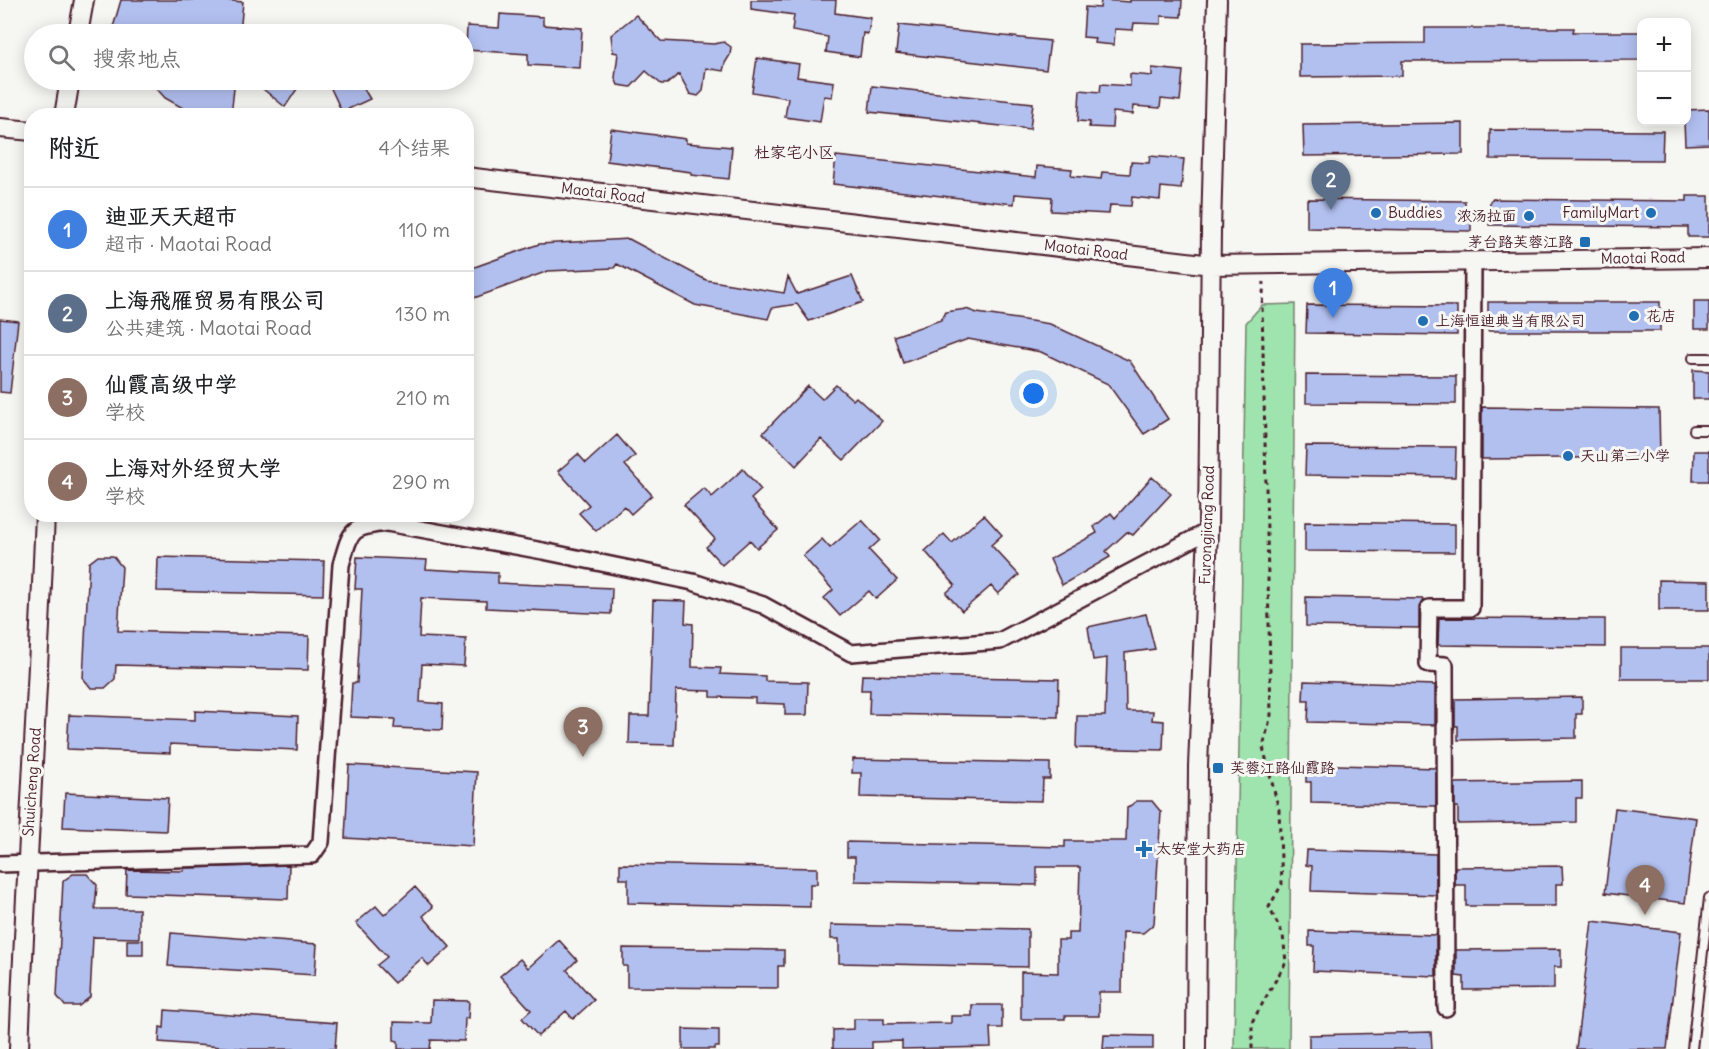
<!DOCTYPE html>
<html lang="zh">
<head>
<meta charset="utf-8">
<style>
	body { margin:0; font-family:Delius,"LXGW WenKai TC",sans-serif; background:#f6f6f6; color:#202124 }
	.controls { position:absolute; right:18px; top:18px; display:grid; overflow:hidden; border-radius:12px; box-shadow:0 3px 15px #0003 }
	.controls button { width:54px; height:54px; display:grid; place-items:center; padding:0; border:0; border-bottom:2px solid #e0e0e0; background:#fff; color:#202124; font:30px sans-serif }
	.you { position:absolute; left:1034px; top:394px; width:21px; height:21px; margin:-15px; border:4px solid #fff; border-radius:50%; background:#1a73e8; box-shadow:0 0 0 9px #1a73e833 }
	.badge { display:grid; place-items:center; width:39px; height:39px; border-radius:50%; background:#1f6fb2; color:#fff; font-size:20px; font-weight:700 }
	.pin { position:absolute; translate:-50% -50px; filter:drop-shadow(0 2px 3px #0008) }
	.pin::after { content:''; position:absolute; top:32px; width:21px; height:18px; background:inherit; clip-path:polygon(0 0,100% 0,50% 100%) }
	.list { margin:0; padding:0; list-style:none }
	h2 { display:flex; justify-content:space-between; align-items:center; height:78px; margin:0; padding:0 24px; font-size:26px }
	h2 small { font-size:20px; font-weight:400; color:#757577 }
	.list li { display:grid; grid-template-columns:39px 1fr auto; gap:18px; align-items:center; box-sizing:border-box; height:84px; padding:0 24px; border-top:2px solid #e0e0e0 }
	.list b { display:block; font-size:22px; white-space:nowrap }
	.list p { margin:0; font-size:20px; white-space:nowrap; color:#757577 }
	.list em { font-size:20px; font-style:normal; color:#757577 }
	.icon { flex:none; width:33px; height:33px; fill:none; stroke:currentColor; stroke-width:2; stroke-linecap:round; stroke-linejoin:round }
	.map { position:relative; flex:none; width:1709px; height:1049px; overflow:hidden }
	.search { position:absolute; background:#fff; box-shadow:0 3px 15px #0003; left:24px; top:24px; width:450px; height:66px; display:flex; align-items:center; gap:15px; box-sizing:border-box; padding:0 21px; border-radius:33px; color:#757577; font-size:22px }
	.panel { position:absolute; background:#fff; box-shadow:0 3px 15px #0003; left:24px; top:108px; width:450px; height:414px; border-radius:24px }
	.map>svg:first-child { display:block }
	.green { fill:#9fe3ae; stroke:#74816c; stroke-width:1.5 }
	.building { fill:#b2c0f0; stroke:#4a1f2b; stroke-width:1.5 }
	.lines { fill:none; stroke-linecap:round; stroke-linejoin:round }
	.service-casing { stroke:#4a1f2b; stroke-width:12 }
	.minor-casing { stroke:#4a1f2b; stroke-width:20 }
	.tertiary-casing { stroke:#4a1f2b; stroke-width:22 }
	.path { stroke:#4a1f2b; stroke-width:3; stroke-dasharray:4.5 4.5; stroke-linecap:butt }
	.service { stroke:#f6f6f2; stroke-width:8 }
	.minor { stroke:#f6f6f2; stroke-width:15 }
	.tertiary { stroke:#f6f6f2; stroke-width:18 }
	.poi-dot { fill:#1f6fb2; stroke:#f6f6f2; stroke-width:2 }
	.labels { text-anchor:middle; stroke-width:6; stroke-linejoin:round; paint-order:stroke }
	.street-label { font-size:15px; fill:#4a1f2b; stroke:#f6f6f2 }
	.poi-label { font-size:15px; fill:#4a1f2b; stroke:#f6f6f2; text-anchor:start }
	.neighbourhood-label { font-size:16px; fill:#4a1f2b; stroke:#f6f6f2 }
</style>
</head>
<body>
<div class="map">
<svg width="1709" height="1049" viewBox="0 0 1709 1049">
	<rect width="100%" height="100%" fill="#f6f6f2"/>
	<filter id="ink" filterUnits="userSpaceOnUse"><feTurbulence type="fractalNoise" baseFrequency=".0167" numOctaves="2"/><feDisplacementMap in="SourceGraphic" scale="12" xChannelSelector="R" yChannelSelector="G"/><feConvolveMatrix kernelMatrix="1 2 1 2 8 2 1 2 1" color-interpolation-filters="sRGB"/></filter>
	<g filter="url(#ink)">
		<path class="green" d="M1295 304 1289 1049H1234L1246 323 1262 305Z"/>
		<path class="building" d="M121 0H223L243 2 240 34H111Z
			M751 0H836L835 13 871 18 868 34 863 33 860 57 826 52 828 37 792 31 794 15 751 9Z
			M1101 0 1130 2V0H1182L1181 17 1161 16V24L1134 23 1133 30 1115 29 1114 45 1094 43 1095 38 1083 37 1085 7 1100 8Z
			M500 14 543 17V25L582 28 580 68 528 65V54L466 50 467 26 499 28Z
			M636 15 661 41 714 44 724 42 731 47 730 55 725 63 723 71 706 68 703 91 698 96 690 94 679 74 667 84H661L646 71 631 87 618 85 615 78 618 53 613 52 611 35Z
			M899 25 1050 41 1046 70 896 53Z
			M1425 28H1574L1573 32H1641V60L1402 61V76L1300 77V44L1425 43Z
			M757 58 799 64 797 77 834 82 832 97 824 96 820 122 785 117 788 98 752 92Z
			M1152 68 1183 71 1180 101 1161 99 1160 108 1134 106 1133 114 1113 112 1112 128 1089 127 1090 122 1078 121 1080 90 1100 92 1101 84 1130 86V74L1152 76Z
			M149 80H235L231 115 197 116 165 98Z
			M272 80H303L285 107 263 89Z
			M327 80H350L355 88 361 84 370 99 342 112Z
			M872 86 1033 103 1030 129 869 112Z
			M1709 109V144L1685 145 1684 122H1686V110Z
			M1463 123V154L1304 156 1303 125Z
			M611 129 686 139V143L732 147 729 179 691 175V172L607 161Z
			M1490 130 1663 131 1662 160 1490 159Z
			M836 156 1036 177 1037 166 1072 169 1071 176 1101 179 1102 172 1130 174 1131 162 1149 163 1150 156 1184 159 1181 189 1161 187 1160 200 1132 197 1131 206 1110 205 1109 214 1051 211 1052 197 1015 194 1014 204 833 184Z
			M1687 196H1709V237H1688V227L1489 225 1490 201 1492 199 1687 201Z
			M1307 199 1465 201V215H1471V231L1307 228Z
			M629 239 706 280 784 293 788 277 797 294 852 276 863 302 809 321 797 304 772 308 768 319 695 305 617 264 614 268 548 271 466 301V275L472 268 539 244Z
			M1694 301H1709V329H1694Z
			M1488 302H1660V331H1488Z
			M1307 305 1457 306V335L1306 333Z
			M966 309 977 313 1050 324 1130 361 1168 419 1144 434 1108 384 1041 352 968 339 903 363 894 336 941 320 946 312Z
			M0 319 18 321 10 393 0 392Z
			M1693 370 1709 371V399H1693Z
			M1306 375 1456 376V404L1306 403Z
			M836 385 853 400 856 397 882 421 844 460 821 439 796 466 763 433 808 386 822 399Z
			M1482 407 1659 409 1660 457 1482 459Z
			M617 435 635 456 625 465 652 495 631 514 624 506 596 531 579 513 589 505 558 471 578 454 586 463Z
			M1306 446 1456 447 1455 477 1305 475Z
			M1694 451H1709V481H1693Z
			M743 469 761 490 751 499 778 530 757 548 750 540 722 565 706 547 715 539 684 505 704 488 712 497Z
			M1152 477 1171 494 1133 535 1127 532 1106 551 1110 557 1062 585 1050 559 1097 533 1094 527 1111 513 1115 518Z
			M984 515 1002 535 991 545 1019 575 998 594 991 586 962 611 946 593 955 585 925 551 944 534 952 543Z
			M862 520 880 540 869 550 897 580 876 599 869 591 840 616 824 598 833 590 803 556 822 539 830 548Z
			M1305 522 1455 524V552L1305 551Z
			M98 556H113L122 567 118 631 309 636 308 670 116 665 115 679 105 688H91L83 678 89 563Z
			M158 557 324 561 323 595 157 591Z
			M357 557 427 560 426 569 498 573V583L612 588 611 614 486 608V601L421 598 419 637 466 639 464 666 422 664 420 702 443 704 442 730 394 728 395 719 350 717 352 683H357L362 589H355Z
			M1659 580 1709 581V610H1659Z
			M1306 597 1423 599V600L1419 607V628L1306 626Z
			M653 600 686 601 685 623 693 624 692 667 721 668 720 674 765 676V681L808 682 807 715H785V704L755 703V698L711 697V691L676 690 674 745 629 744 630 716H649Z
			M1146 614 1155 649 1125 653 1126 711H1153L1152 720 1164 721 1163 750 1076 748 1077 716H1105L1107 658 1093 660 1088 627Z
			M1439 618 1605 619V647L1438 645Z
			M1621 648H1709V679H1621Z
			M862 675 1059 679 1058 717 869 714 870 690H861Z
			M1304 681 1435 685V725L1308 722 1309 700H1303Z
			M1582 697V714H1576V738L1458 740V726H1455V699Z
			M195 711 298 716 297 750 170 744V753L67 749 69 715 195 720Z
			M853 759 1050 763V779H1043L1042 801 860 797 861 773H852Z
			M1306 764 1436 768V806L1311 803V782H1306Z
			M349 765 477 772 473 846 345 838Z
			M1582 781V798H1576V822L1458 824V807H1455V783Z
			M65 793 168 798 166 831 63 827Z
			M1137 801H1152L1161 812 1154 924 1143 933 1123 932 1122 992H1099V1016H1065V1019H1021V972L1058 973V940H1068V933H1078L1080 867H1037V885L855 881V857H847V842L1065 847V841H1126L1127 808Z
			M1615 808 1696 818 1685 903 1605 893Z
			M1307 850 1436 854V895L1311 891 1312 866 1306 865Z
			M620 864 817 868V884H810V907L628 903V879H620Z
			M289 865 288 899 126 894 127 870 184 871V868Z
			M1562 866 1563 884H1556V906H1466V885H1455V867Z
			M73 874H87L97 885 95 909H139V938L93 937 90 997 79 1006H65L57 996 63 881Z
			M415 887 433 907 423 916 450 947 429 966 422 958 394 983 377 965 387 957 356 923 376 906 384 915Z
			M1592 921 1681 932 1667 1049H1576Z
			M831 925 1028 929V967L839 963V939H831Z
			M1309 931 1436 935V976L1313 971 1314 946H1309Z
			M171 933 317 944 315 975 168 966Z
			M127 940H143V955H127Z
			M559 940 577 960 567 970 594 1000 573 1019 566 1011 538 1036 522 1018 531 1010 500 976 520 959 528 968Z
			M623 948 784 950V966H778V988L627 987V966H623Z
			M1561 949V967H1554V989L1464 990V977L1456 976V950Z
			M432 1000 469 1001 468 1018H465L464 1041 431 1040 430 1049H398V1041L394 1040V1022L431 1023Z
			M972 1005H1002V1028H990L991 1047 902 1049V1041L872 1042V1049H833V1030L854 1029V1019H884V1024L951 1023V1016H972Z
			M165 1010 337 1023 335 1049H247L159 1042 160 1027 164 1028Z
			M683 1029 719 1030V1047H715V1049H683Z
			M1431 1032 1432 1049H1309V1035Z
			M1104 1035 1153 1036V1049H1103Z"/>
		<g class="lines">
			<defs>
				<path id="service" d="M1693 358H1709
					M1694 430H1709
					M1692 1049 1709 898"/>
				<path id="minor" d="M0 864 312 855 321 842 341 565C351 530 350 527 387 523L543 551 693 582 763 605 851 653 1000 641 1208 531
					M1446 1008 1445 665 1428 664 1429 608H1471L1473 262"/>
				<path id="tertiary" d="M78 34 84 0
					M64 116 70 80
					M0 128 32 131
					M466 177 1212 265 1709 258
					M19 1049C26 871 38 693 45 514
					M1196 1049 1198 766 1208 531 1211 231 1217 0"/>
			</defs>
			<use href="#service" class="service-casing"/>
			<use href="#minor" class="minor-casing"/>
			<use href="#tertiary" class="tertiary-casing"/>
			<path class="path" d="M1252 1049V1022L1286 962 1283 935 1269 907 1282 884 1279 810 1263 747 1271 715 1262 305 1264 282"/>
			<use href="#service" class="service"/>
			<use href="#minor" class="minor"/>
			<use href="#tertiary" class="tertiary"/>
		</g>
	</g>
	<g class="poi-dot">
		<circle cx="1376" cy="213" r="6"/>
		<circle cx="1651" cy="213" r="6"/>
		<circle cx="1529" cy="216" r="6"/>
		<rect x="1579" y="236" width="12" height="12" rx="3"/>
		<circle cx="1634" cy="316" r="6"/>
		<circle cx="1423" cy="321" r="6"/>
		<circle cx="1568" cy="456" r="6"/>
		<rect x="1212" y="762" width="12" height="12" rx="3"/>
		<path d="M1141 840h6v6h6v6h-6v6h-6v-6h-6v-6h6z"/>
	</g>
	<g class="labels">
		<g class="street-label">
			<text transform="translate(603 193) rotate(7)" y="5">Maotai Road</text>
			<text transform="translate(1086 250) rotate(7)" y="5">Maotai Road</text>
			<text transform="translate(1643 258) rotate(-1)" y="5">Maotai Road</text>
			<text transform="translate(1207 525) rotate(-88)" y="5">Furongjiang Road</text>
			<text transform="translate(32 782) rotate(-86)" y="5">Shuicheng Road</text>
		</g>
		<g class="poi-label">
			<text x="1388" y="218">Buddies</text>
			<text x="1639" y="218" text-anchor="end">FamilyMart</text>
			<text x="1517" y="221" text-anchor="end">浓汤拉面</text>
			<text x="1573" y="247" text-anchor="end">茅台路芙蓉江路</text>
			<text x="1646" y="321">花店</text>
			<text x="1435" y="326">上海恒迪典当有限公司</text>
			<text x="1580" y="461">天山第二小学</text>
			<text x="1230" y="773">芙蓉江路仙霞路</text>
			<text x="1156" y="854">太安堂大药店</text>
		</g>
		<g class="neighbourhood-label">
			<text x="794" y="158">杜家宅小区</text>
		</g>
	</g>
</svg>
<div class="controls">
<button>+</button>
<button>−</button>
</div>
<div class="you"></div>
<div class="pin badge" style="left:1333px;top:318px;background:#3f7fe0">1</div>
<div class="pin badge" style="left:1331px;top:210px;background:#5c6f8a">2</div>
<div class="pin badge" style="left:583px;top:757px;background:#8d6e63">3</div>
<div class="pin badge" style="left:1645px;top:915px;background:#8d6e63">4</div>
<div class="search"><svg class="icon" aria-label="search" viewBox="0 0 24 24"><circle cx="10" cy="10" r="6"/><path d="M15 15l6 6"/></svg>搜索地点</div>
<section class="panel">
<h2>附近<small>4个结果</small></h2>
<ul class="list">
<li><span class="badge" style="background:#3f7fe0">1</span><div><b>迪亚天天超市</b><p>超市 · Maotai Road</p></div><em>110 m</em></li>
<li><span class="badge" style="background:#5c6f8a">2</span><div><b>上海飛雁贸易有限公司</b><p>公共建筑 · Maotai Road</p></div><em>130 m</em></li>
<li><span class="badge" style="background:#8d6e63">3</span><div><b>仙霞高级中学</b><p>学校</p></div><em>210 m</em></li>
<li><span class="badge" style="background:#8d6e63">4</span><div><b>上海对外经贸大学</b><p>学校</p></div><em>290 m</em></li>
</ul>
</section>
</div>
</body>
</html>
